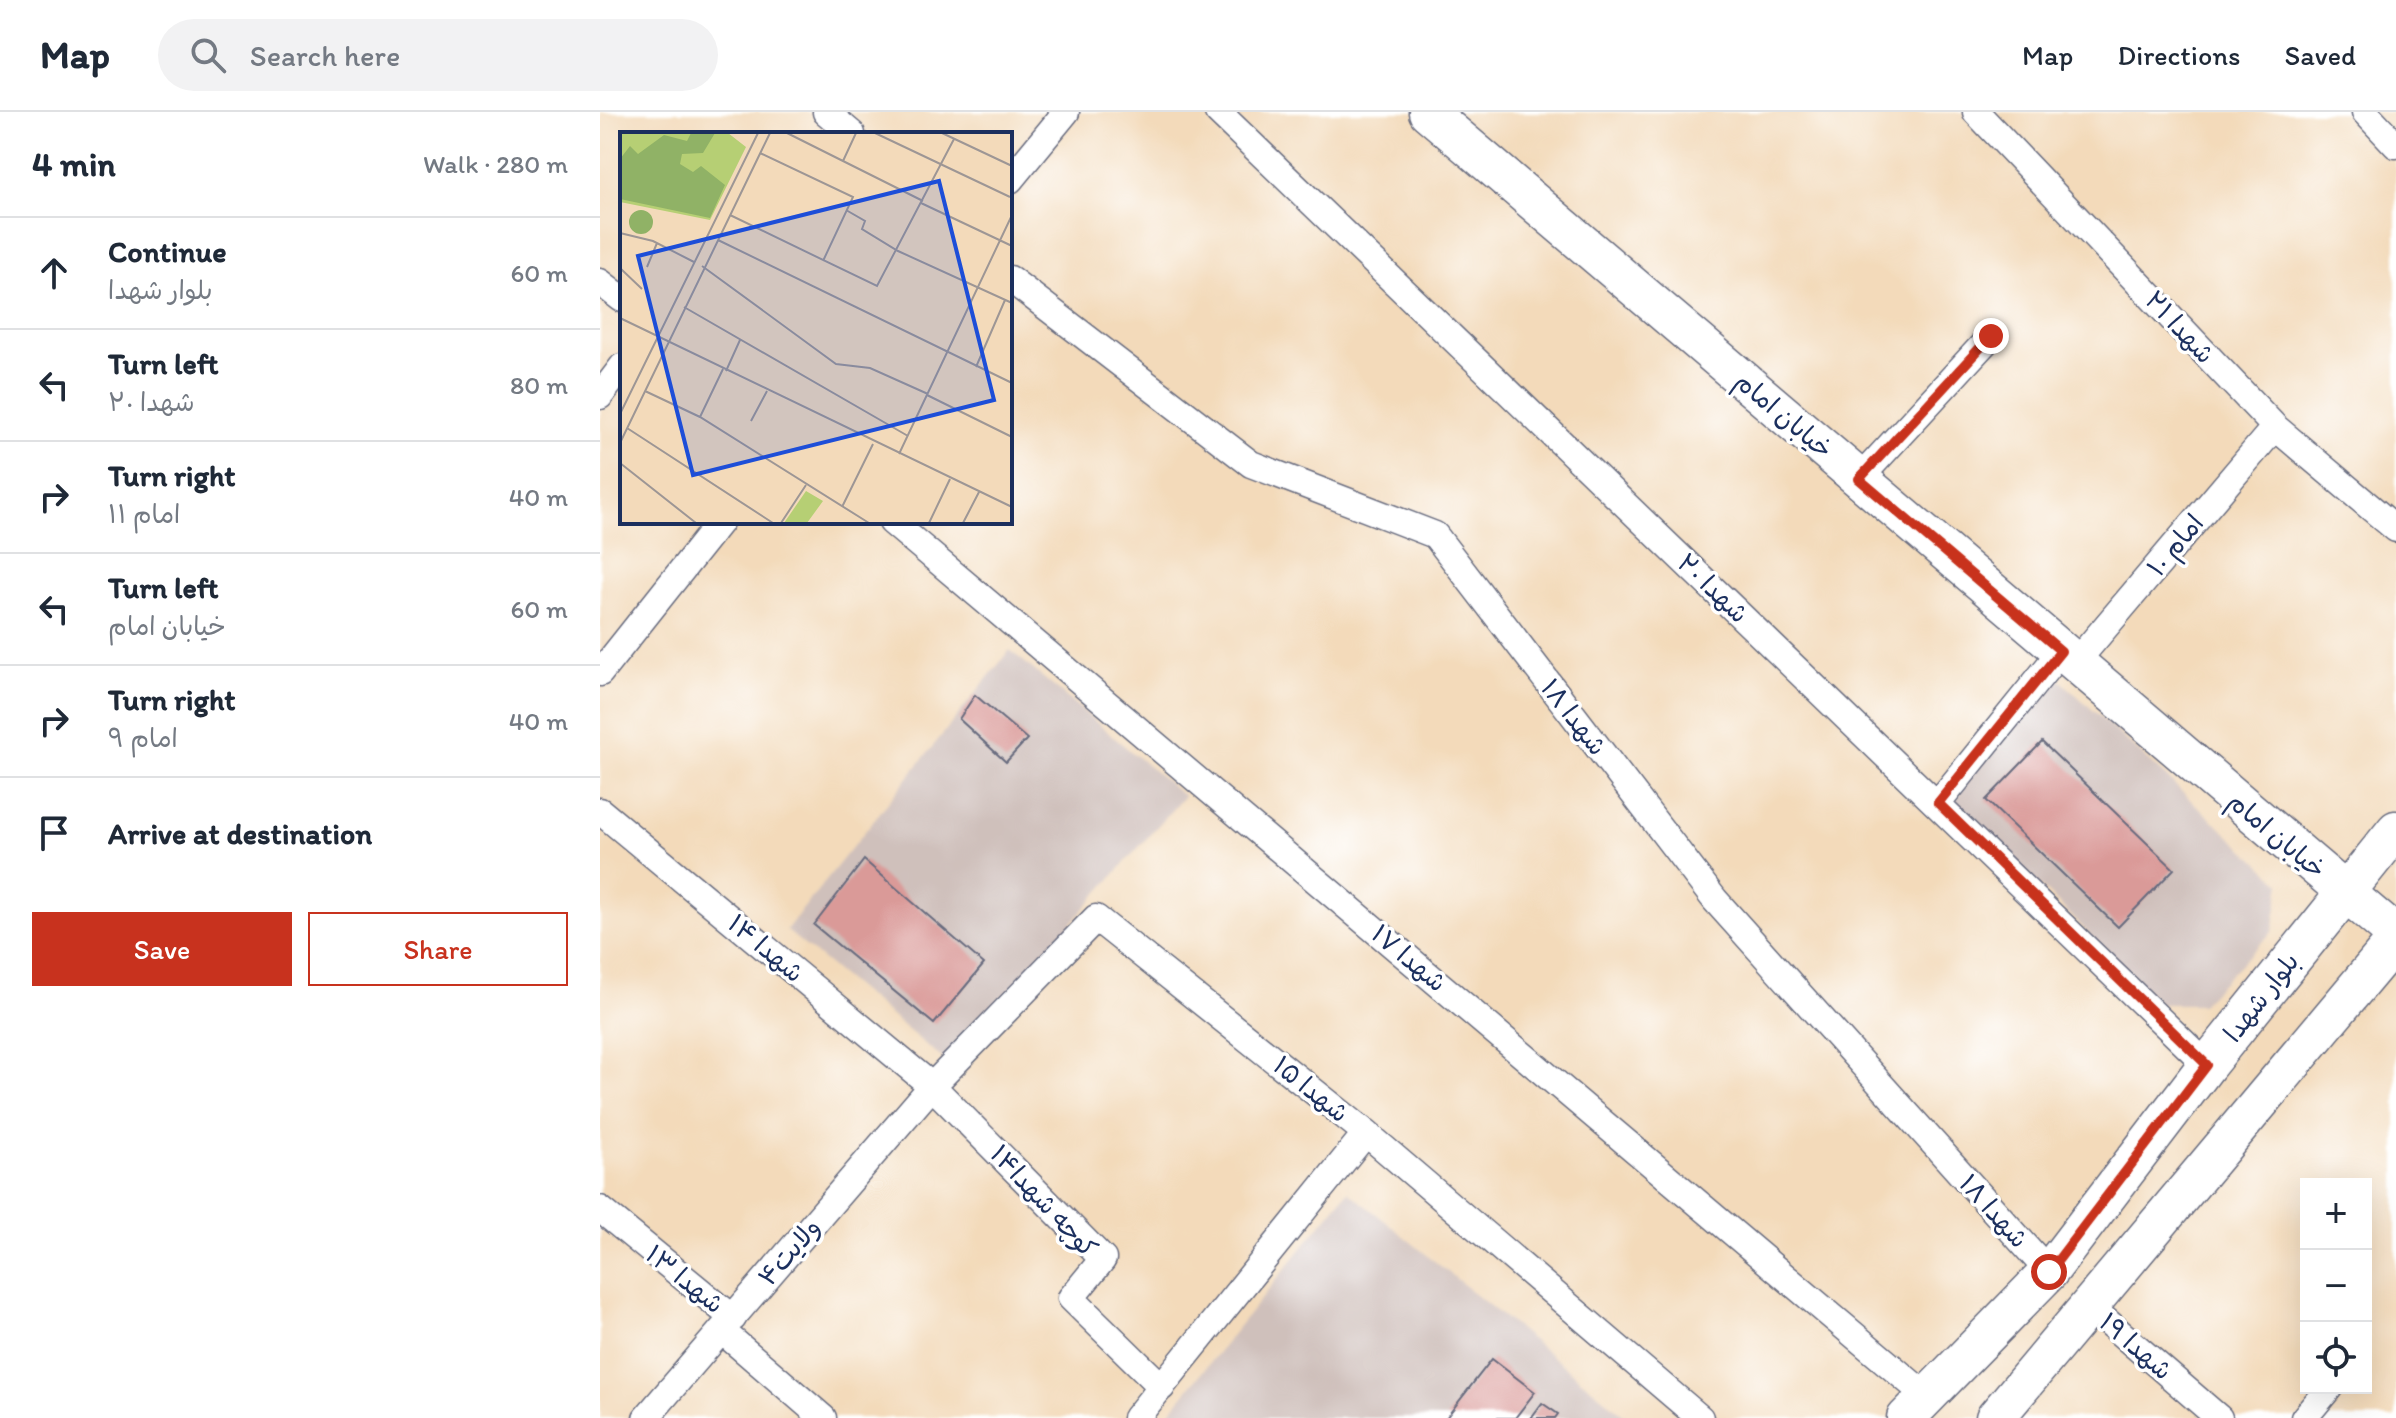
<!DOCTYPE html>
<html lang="en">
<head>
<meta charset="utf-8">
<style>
	body { margin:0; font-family:Itim,"Playpen Sans Arabic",sans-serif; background:#f2f2f3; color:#1f2937 }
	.controls { position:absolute; right:24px; bottom:24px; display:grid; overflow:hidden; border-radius:0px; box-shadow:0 8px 32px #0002 }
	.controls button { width:72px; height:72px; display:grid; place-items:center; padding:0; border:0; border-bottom:2px solid #e0e1e3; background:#fff; color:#1f2937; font:40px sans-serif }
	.stop { position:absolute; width:24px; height:24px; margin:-18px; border:6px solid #c8321e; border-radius:50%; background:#fff }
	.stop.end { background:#c8321e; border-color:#fff; box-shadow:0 2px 8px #0008 }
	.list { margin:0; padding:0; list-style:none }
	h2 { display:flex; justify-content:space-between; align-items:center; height:104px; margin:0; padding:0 32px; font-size:34px }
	h2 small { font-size:26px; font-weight:400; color:#747a83 }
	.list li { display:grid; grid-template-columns:52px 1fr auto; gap:24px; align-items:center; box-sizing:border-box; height:112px; padding:0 32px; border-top:2px solid #e0e1e3 }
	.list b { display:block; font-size:30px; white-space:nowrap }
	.list p { margin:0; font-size:26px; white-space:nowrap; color:#747a83 }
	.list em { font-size:26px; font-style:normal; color:#747a83 }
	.actions { display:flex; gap:16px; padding:24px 32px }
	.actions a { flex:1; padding:18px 0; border:2px solid #c8321e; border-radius:0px; text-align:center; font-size:28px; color:#c8321e }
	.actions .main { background:#c8321e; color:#fff }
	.icon { flex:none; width:44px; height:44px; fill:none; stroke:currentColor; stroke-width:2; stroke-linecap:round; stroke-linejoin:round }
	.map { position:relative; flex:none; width:1796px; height:1306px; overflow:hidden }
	header { display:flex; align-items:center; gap:48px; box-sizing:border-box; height:112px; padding:0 40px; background:#fff; border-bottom:2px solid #e0e1e3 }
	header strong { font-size:38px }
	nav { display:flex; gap:44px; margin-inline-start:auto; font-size:28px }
	.search { width:560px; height:72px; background:#f2f2f3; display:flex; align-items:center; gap:20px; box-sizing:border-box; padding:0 28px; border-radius:44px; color:#747a83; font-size:30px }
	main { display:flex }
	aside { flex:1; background:#fff }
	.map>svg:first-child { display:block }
	.industrial { fill:#cfc0bb }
	.building { fill:#da9a98 }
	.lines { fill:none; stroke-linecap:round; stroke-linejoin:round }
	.minor-casing { stroke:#676b7e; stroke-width:29 }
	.secondary-casing { stroke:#676b7e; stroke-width:41 }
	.minor { stroke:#fff; stroke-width:26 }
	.secondary { stroke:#fff; stroke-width:38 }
	.route { stroke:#c8321e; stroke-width:10 }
	.labels { text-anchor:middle; stroke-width:7; stroke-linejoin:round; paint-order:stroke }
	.street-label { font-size:26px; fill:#1b2f5e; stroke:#fff }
	.inset-road { fill:none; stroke:#9d9695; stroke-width:2 }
	.view { fill:#1d4ed8; fill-opacity:0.15; stroke:#1d4ed8; stroke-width:4 }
	.inset-edge { fill:none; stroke:#1b2f5e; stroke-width:4 }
</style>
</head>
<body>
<header>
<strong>Map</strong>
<div class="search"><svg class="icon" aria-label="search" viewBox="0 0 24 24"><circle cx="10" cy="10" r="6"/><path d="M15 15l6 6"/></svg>Search here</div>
<nav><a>Map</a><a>Directions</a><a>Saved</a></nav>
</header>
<main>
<aside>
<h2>4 min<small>Walk · 280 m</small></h2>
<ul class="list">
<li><svg class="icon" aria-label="ahead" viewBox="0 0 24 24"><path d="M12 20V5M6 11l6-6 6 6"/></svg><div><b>Continue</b><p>بلوار شهدا</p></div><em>60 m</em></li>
<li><svg class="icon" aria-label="left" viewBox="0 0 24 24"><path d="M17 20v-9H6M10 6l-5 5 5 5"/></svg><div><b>Turn left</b><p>شهدا ۲۰</p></div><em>80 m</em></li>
<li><svg class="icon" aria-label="right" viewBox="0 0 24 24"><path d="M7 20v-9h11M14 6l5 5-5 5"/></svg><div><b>Turn right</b><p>امام ۱۱</p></div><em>40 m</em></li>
<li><svg class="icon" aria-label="left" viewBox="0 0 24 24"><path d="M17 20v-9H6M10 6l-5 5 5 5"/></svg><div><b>Turn left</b><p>خیابان امام</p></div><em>60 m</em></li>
<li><svg class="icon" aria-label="right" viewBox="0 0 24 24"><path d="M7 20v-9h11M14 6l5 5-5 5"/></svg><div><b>Turn right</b><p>امام ۹</p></div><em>40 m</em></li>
<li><svg class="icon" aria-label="arrive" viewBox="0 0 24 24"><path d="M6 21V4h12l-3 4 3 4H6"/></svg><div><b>Arrive at destination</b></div></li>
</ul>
<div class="actions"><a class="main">Save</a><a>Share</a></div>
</aside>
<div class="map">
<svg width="1796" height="1306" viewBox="0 0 1796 1306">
	<rect width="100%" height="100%" fill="#fff"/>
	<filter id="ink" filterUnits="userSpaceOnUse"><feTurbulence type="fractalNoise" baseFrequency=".0125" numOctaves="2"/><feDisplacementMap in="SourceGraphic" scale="16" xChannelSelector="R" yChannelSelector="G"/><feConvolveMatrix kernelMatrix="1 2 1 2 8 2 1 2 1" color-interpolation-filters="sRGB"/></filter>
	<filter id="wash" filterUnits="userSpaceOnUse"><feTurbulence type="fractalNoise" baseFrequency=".006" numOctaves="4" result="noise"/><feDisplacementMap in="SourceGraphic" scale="32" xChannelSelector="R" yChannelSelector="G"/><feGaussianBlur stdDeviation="1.8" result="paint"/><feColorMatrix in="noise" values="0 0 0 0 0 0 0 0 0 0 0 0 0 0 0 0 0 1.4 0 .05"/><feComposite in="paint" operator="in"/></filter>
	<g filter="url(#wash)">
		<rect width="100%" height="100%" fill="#f3daba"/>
		<path class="industrial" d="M410 538 584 684 348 951 186 818Z
			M1457 565 1681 771 1673 819 1601 892H1561L1350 685Z
			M748 1079 1028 1306H565Z"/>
		<g id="blocks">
			<path class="building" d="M375 583 427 627 406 650 359 607Z
				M1442 630 1574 757 1518 815 1386 688Z
				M264 748 384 852 334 912 214 813Z
				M892 1247 935 1280 915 1306H846Z
				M942 1291 958 1302 955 1306H931Z"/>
		</g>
	</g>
	<g filter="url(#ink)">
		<use href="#blocks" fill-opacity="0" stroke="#676b7e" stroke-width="2"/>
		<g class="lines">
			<defs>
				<path id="minor" d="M226 0 252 22
					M618 0 1607 953
					M1376 0 1675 315 1796 417
					M1765 0 1796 33
					M410 68 466 0
					M410 167 651 352 835 423 1115 788 1449 1160
					M0 170 22 187
					M0 284 22 255
					M1259 367 1391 224
					M292 410 1325 1283
					M1475 551 1675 315
					M0 561 120 410
					M1338 691 1461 539
					M0 699 332 974 503 1147 471 1186 562 1275
					M0 1097 133 1206
					M1489 1194 1619 1306
					M122 1219 223 1306
					M46 1306 332 974 496 806 766 1021 1100 1306
					M536 1306 766 1021
					M1704 1306 1729 1276"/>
				<path id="secondary" d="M828 0 1796 823
					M1306 1306 1449 1160 1607 953 1796 718
					M1395 1306 1796 828"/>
			</defs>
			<use href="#minor" class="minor-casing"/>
			<use href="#secondary" class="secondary-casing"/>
			<use href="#minor" class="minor"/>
			<use href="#secondary" class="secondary"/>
		</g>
	</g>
	<g class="lines" filter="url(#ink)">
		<path class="route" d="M1391 224 1259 367 1461 539 1338 691 1607 953 1449 1160"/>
	</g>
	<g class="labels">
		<g class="street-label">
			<text transform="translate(1580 215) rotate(47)" y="9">شهدا ۲۱</text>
			<text transform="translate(1184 303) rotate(40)" y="9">خیابان امام</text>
			<text transform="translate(1575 433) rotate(-50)" y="9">امام ۱۰</text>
			<text transform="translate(1113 476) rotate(44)" y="9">شهدا ۲۰</text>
			<text transform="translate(974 605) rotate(52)" y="9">شهدا ۱۸</text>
			<text transform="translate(1677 723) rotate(40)" y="9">خیابان امام</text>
			<text transform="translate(166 836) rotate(40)" y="9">شهدا ۱۴</text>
			<text transform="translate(809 846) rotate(40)" y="9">شهدا ۱۷</text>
			<text transform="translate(1661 885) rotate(-52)" y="9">بلوار شهدا</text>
			<text transform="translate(711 977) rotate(39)" y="9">شهدا ۱۵</text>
			<text transform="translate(444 1089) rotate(47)" y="9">کوچه شهدا۱۴</text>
			<text transform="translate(1394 1099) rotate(48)" y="9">شهدا ۱۸</text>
			<text transform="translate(189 1140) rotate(-49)" y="9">ولایت۴</text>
			<text transform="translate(85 1167) rotate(39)" y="9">شهدا ۱۳</text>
			<text transform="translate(1536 1234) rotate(41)" y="9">شهدا ۱۹</text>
		</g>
	</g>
	<g transform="translate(20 20)">
		<rect width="392" height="392" fill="#f3daba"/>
		<path d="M0 1H108L126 15 90 88 0 70ZM186 359 203 369 187 391H164Z" fill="#b6cf74"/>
		<path d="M71 1H95L83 21 62 22 60 32 73 40 81 34 105 53 90 86 0 67V27L10 14 18 22 44 3 67 9ZM9 90a12 12 0 1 1 24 0a12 12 0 1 1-24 0Z" fill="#90b266"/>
		<path class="inset-road" d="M167 1 303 69M255 1 390 65M322 1 392 34M140 21 233 65 203 129M223 29 236 1M301 71 392 114M226 78 245 89 242 97 278 119 392 171M110 83 257 154 334 7M0 101 33 109 74 130M98 108 392 251M82 134 216 232 250 236 308 262M27 135 37 111M0 136 22 157M64 175 288 304M0 186 392 375M356 235 385 168M106 239 120 208M25 259 80 285 249 391M307 263 392 305M0 282 138 1M80 285 103 237M131 289 147 259M7 296 153 391M0 311 150 1M279 322 392 83M0 331 76 391M222 375 253 312M161 391 186 353M309 391 330 347M343 391 359 360"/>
		<path class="view" d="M319 49 374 268 73 343 18 124Z"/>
		<rect width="392" height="392" class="inset-edge"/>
	</g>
</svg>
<div class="controls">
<button>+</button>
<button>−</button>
<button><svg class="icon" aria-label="locate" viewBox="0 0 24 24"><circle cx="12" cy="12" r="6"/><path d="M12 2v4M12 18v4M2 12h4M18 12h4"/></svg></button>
</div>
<div class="stop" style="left:1449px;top:1160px"></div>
<div class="stop end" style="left:1391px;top:224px"></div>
</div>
</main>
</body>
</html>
